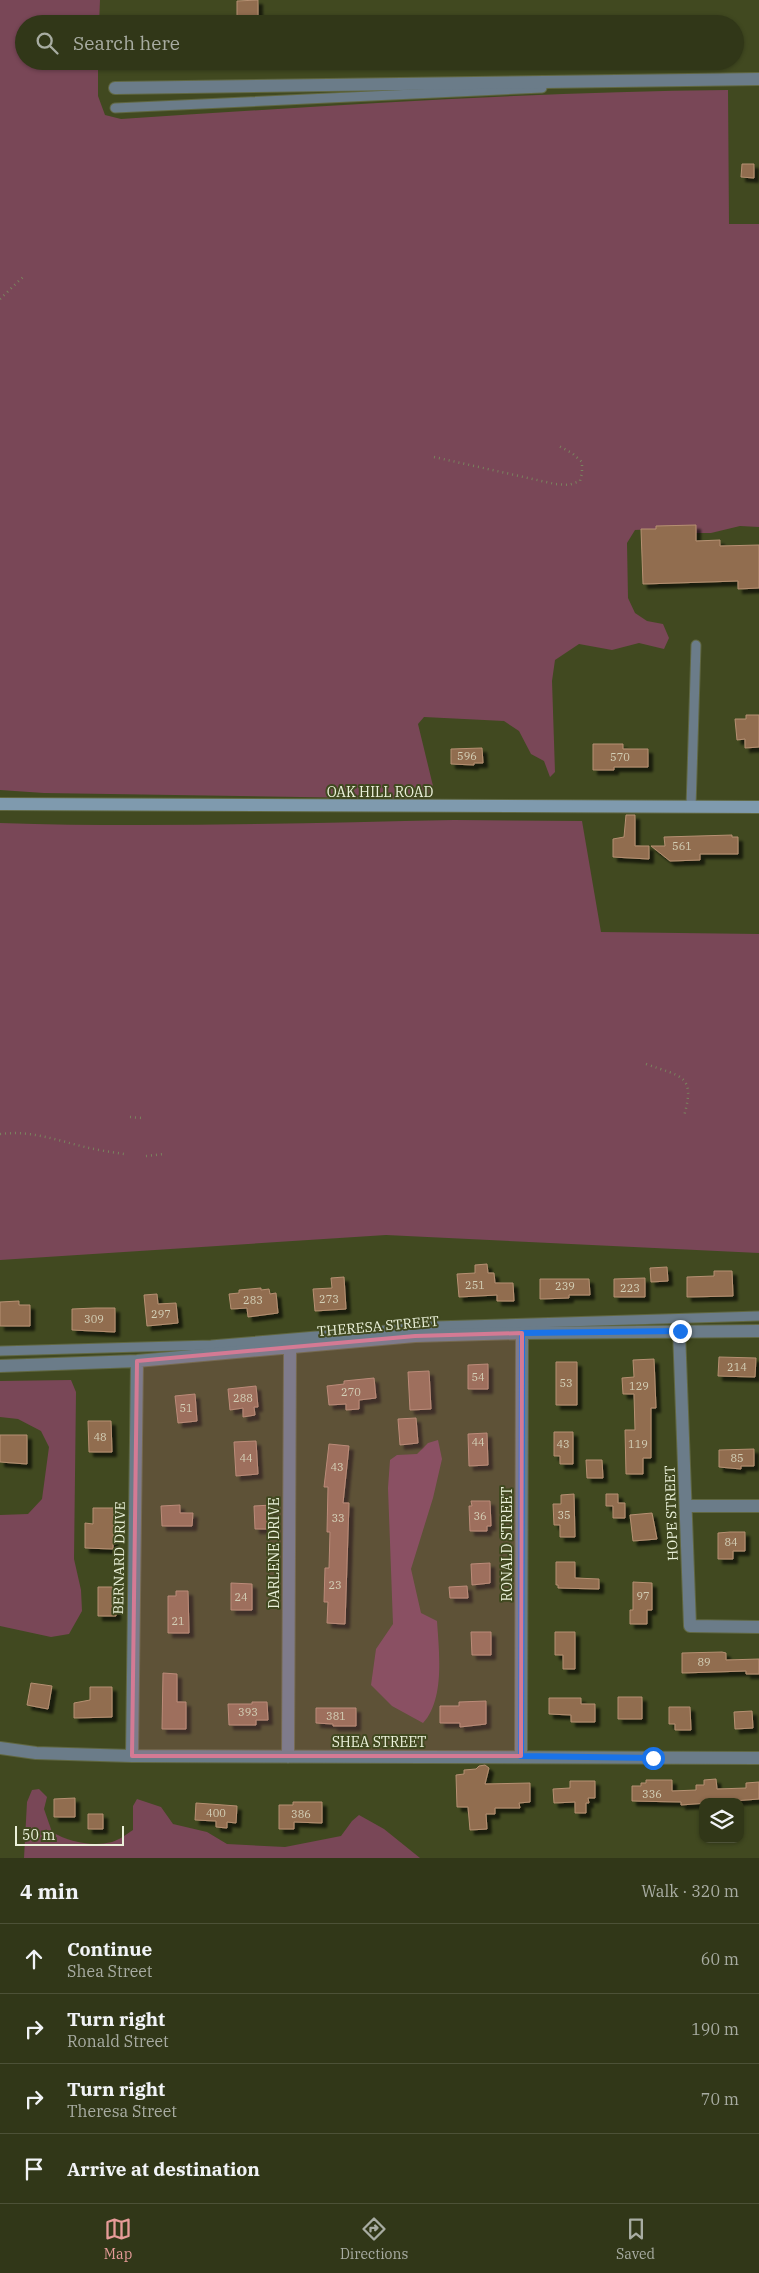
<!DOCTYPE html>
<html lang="en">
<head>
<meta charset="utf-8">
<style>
	body { margin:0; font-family:"IBM Plex Serif",serif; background:#393f21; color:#f1f3f6 }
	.controls { position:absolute; right:15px; bottom:15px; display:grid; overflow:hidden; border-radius:10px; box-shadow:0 1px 4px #0004 }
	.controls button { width:45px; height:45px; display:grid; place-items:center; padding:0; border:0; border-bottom:1px solid #4c5137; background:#313718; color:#f1f3f6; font:25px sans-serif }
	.scale { position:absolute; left:15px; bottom:12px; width:109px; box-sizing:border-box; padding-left:5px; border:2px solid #ebf1da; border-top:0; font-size:14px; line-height:18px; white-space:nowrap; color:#ebf1da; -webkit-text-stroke:4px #414920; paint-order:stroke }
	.stop { position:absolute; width:15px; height:15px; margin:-11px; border:4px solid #1a73e8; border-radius:50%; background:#fff }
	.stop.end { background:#1a73e8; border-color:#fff; box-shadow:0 1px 5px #0008 }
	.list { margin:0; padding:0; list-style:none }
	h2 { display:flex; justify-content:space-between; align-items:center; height:65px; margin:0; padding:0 20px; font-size:21px }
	h2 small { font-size:16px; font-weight:400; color:#a8aca2 }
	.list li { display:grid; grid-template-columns:32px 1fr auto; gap:15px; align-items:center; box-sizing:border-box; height:70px; padding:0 20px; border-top:1px solid #4c5137 }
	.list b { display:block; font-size:19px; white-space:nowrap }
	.list p { margin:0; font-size:16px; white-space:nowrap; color:#a8aca2 }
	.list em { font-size:16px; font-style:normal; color:#a8aca2 }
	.icon { flex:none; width:28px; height:28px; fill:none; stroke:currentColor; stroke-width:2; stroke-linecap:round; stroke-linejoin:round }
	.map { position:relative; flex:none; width:759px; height:1858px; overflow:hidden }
	.search { position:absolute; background:#313718; box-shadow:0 1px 4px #0004; left:15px; right:15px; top:15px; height:55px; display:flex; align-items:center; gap:12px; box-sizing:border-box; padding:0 18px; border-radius:28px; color:#a8aca2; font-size:19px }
	.sheet { height:345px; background:#313718 }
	nav { display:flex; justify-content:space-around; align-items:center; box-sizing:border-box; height:70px; border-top:1px solid #4c5137; background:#313718; font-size:14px; color:#a8aca2 }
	nav a { display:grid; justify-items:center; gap:2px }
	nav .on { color:#e69b98 }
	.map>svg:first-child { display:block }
	.green { fill:#794757 }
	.building { fill:#916d4f; stroke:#b69072; filter:url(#shadow) }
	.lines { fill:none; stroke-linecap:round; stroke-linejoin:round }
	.lane-casing { stroke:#606741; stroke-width:11 }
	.street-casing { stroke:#606741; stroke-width:14 }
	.secondary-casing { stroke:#606741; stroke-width:14 }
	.path { stroke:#7a825f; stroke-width:2.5; stroke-dasharray:1 4; stroke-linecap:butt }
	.lane { stroke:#6b7c89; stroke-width:9 }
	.street { stroke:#6b7c89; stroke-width:12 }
	.secondary { stroke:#7f9aae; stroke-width:12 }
	.route { stroke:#1a73e8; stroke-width:6 }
	.marked { fill:#d47a94; fill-opacity:0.2; stroke:#d47a94; stroke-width:4; stroke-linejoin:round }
	.labels { text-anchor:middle; stroke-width:4; stroke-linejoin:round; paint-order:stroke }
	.number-label { font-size:11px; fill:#d4d0b7 }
	.street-label { font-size:14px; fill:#ebf1da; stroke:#414920 }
</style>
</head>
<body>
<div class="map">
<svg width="759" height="1858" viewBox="0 0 759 1858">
	<defs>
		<filter id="shadow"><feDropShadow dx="4.5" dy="4.5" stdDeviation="1" flood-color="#0009"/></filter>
	</defs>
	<rect width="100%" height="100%" fill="#414920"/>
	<path class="green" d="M0 0H100L99 24H24V61H98V96L105 115 121 119C323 106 525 92 728 90L729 224H759V527L740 526 711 533H696V526H656V529L635 530 627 543 628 598 635 613 647 621 663 624 669 638 664 649 639 643 612 650 579 644 555 660 552 681 555 772 550 777 544 761 531 754 519 731 504 721 424 717 418 724 433 786 426 799 44 793 0 790Z
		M454 820 582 821 601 932 759 934V1253L386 1235 0 1260V823C151 828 303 823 454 820Z
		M71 1380 76 1392 74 1559 81 1590 82 1611 69 1634 51 1637 0 1626V1515L28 1514 42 1499 49 1447 41 1431 18 1419 0 1417V1381Z
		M438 1440 442 1459 433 1498 411 1569 421 1613 437 1621C439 1652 445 1699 423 1723L392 1706 371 1685 376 1649 393 1624 388 1488 390 1460 397 1455 417 1454 428 1443Z
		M39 1789 47 1797 44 1809 52 1832C69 1842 92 1847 112 1842 119 1840 127 1834 133 1830V1806L137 1799 161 1807 173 1824 207 1832 227 1844 285 1847 341 1836 352 1821 359 1815 384 1829 420 1858H24L27 1802 32 1790Z"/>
	<path class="building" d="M258 0V21L237 22V1Z
		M742 164H754V178L741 177Z
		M696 525V541L720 540V546L759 545V588L738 589V581L643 584 641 529H656V526Z
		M746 715H759V747L745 748V739L737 740 735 719H746Z
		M593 744H623V749H648V767H614V770H593Z
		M482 748 483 763H474V765L451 764V749Z
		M626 815H635V846H649V859L613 857V839L624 837Z
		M732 835V837H738V854H700V860L670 861 651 846H665L664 837Z
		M487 1264 488 1273H494L495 1283H513L514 1301H497V1295L459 1297 457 1274 475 1273V1265Z
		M667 1267 668 1281 651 1282 650 1268Z
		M714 1271H732L733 1296 687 1297V1277L714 1276Z
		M344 1277 346 1309 315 1311 313 1289 332 1288 331 1278Z
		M645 1278V1297H614V1279Z
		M540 1279H589L590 1295H569V1298L540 1299Z
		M261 1288V1290L269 1289 270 1294 276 1293 278 1313 248 1317 247 1308 231 1309 229 1294 239 1293V1290Z
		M157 1294 158 1304 176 1303 178 1323 147 1326 144 1295Z
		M19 1301V1305H30V1326H0V1302Z
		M95 1308H115V1332L72 1330V1309Z
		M719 1357 756 1358 755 1377 718 1376Z
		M654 1359 656 1408H651V1458H643V1474H626L625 1430H635L634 1394H623L622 1378 634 1377 633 1360Z
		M556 1362H577V1405H556Z
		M488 1364V1389H468V1365Z
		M429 1371 431 1409 410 1410 408 1372Z
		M374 1378 376 1398 359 1400V1409L346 1410V1404L329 1405 327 1386 344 1384V1381Z
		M256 1386 258 1407H254L255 1415 243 1417V1408L230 1410 228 1389Z
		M195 1394 197 1421 178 1423 175 1396Z
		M416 1418 418 1443 400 1445 398 1419Z
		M88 1421H111L112 1452H89Z
		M554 1432H573V1464H560V1456H554Z
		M487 1433 488 1465 469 1466 468 1434Z
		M0 1435H27V1464L0 1462Z
		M256 1441 258 1474 236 1476 234 1442Z
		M329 1444 349 1446 343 1503H349L345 1624 327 1623 328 1602H324L325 1568H329L330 1532H327L328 1487H324Z
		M754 1449V1466H741V1469L719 1467V1450Z
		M586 1460H602L603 1478H587Z
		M574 1494 575 1537H560V1525H554L553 1504H561V1495Z
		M606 1494H618V1503H625V1518H613V1506H606Z
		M471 1501H490L491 1526H487V1531H470L469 1506H472Z
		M180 1505V1513H193L192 1526H162L161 1506Z
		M272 1505V1529H255L254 1506Z
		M93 1508H114L113 1549 85 1548V1523L93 1524Z
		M652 1513 657 1539 633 1541 630 1515Z
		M730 1532H745V1551H733V1559H718V1533Z
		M556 1562H575V1578L599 1579V1589L558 1588V1585H556Z
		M490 1563V1583L472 1585 471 1564Z
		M633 1582 652 1583V1610H647V1624H630V1610H633Z
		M231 1583 252 1584V1610H231Z
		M467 1586 468 1598H450L449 1587Z
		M98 1587H116V1616H98Z
		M176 1591H188L189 1633H168V1596H176Z
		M471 1632H491V1655H472Z
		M555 1632H575V1669H563V1655H555Z
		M722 1652 726 1653V1660L759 1659V1674H746V1671L682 1673V1653Z
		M163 1673 177 1674V1702H186V1729H162Z
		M31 1683 52 1686 48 1709 27 1705Z
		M90 1687H112V1717L74 1718V1703L90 1700Z
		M618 1697H642V1719H618Z
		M549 1698H581V1704H595V1722H571V1715L549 1714Z
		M486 1701V1724L460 1727V1723H440V1706H459V1702Z
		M252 1702H267L268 1720H256V1725H229L228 1704H252Z
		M669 1707H690L691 1730H675V1724H669Z
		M316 1708H356V1726H333V1724L316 1723Z
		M752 1711 753 1728 735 1729 734 1712Z
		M485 1765 489 1768 485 1784 530 1783V1802L519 1803 520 1808H495V1814H486L487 1829 470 1830 468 1807H457L456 1775 464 1774V1770L476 1769 479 1766Z
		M716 1779 717 1789 746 1788V1783L759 1782V1799L681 1805V1802L632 1801V1786H641V1783H646V1780H672V1791L696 1790V1785H704V1780Z
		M570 1781H595V1798H588L589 1803H586V1813H575V1802L554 1803 553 1789 570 1788Z
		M75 1798V1817H54V1799Z
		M293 1802H322V1823L294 1822V1829H279V1805H293Z
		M196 1803 237 1806 236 1823 227 1822V1828L216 1827V1821L195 1820Z
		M88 1814H103V1829H88Z"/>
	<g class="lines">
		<defs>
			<path id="lane" d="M115 108 542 88
				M691 807 696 645
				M0 1351 211 1345 435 1326 759 1316"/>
			<path id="street" d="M115 88 759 79
				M679 1331 690 1626 759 1627
				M0 1366 137 1361 415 1336 522 1333 759 1331
				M687 1506H759
				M0 1748 36 1753 132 1756 759 1758
				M132 1756 137 1361
				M521 1756 522 1333
				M288 1757 290 1349"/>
			<path id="secondary" d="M0 804 759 807"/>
		</defs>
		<use href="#lane" class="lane-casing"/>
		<use href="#street" class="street-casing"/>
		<use href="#secondary" class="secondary-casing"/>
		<path class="path" d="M0 299 23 277
			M434 457 555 484 569 485 580 481 582 473V462L572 453 557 445
			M646 1064C681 1077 696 1074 684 1116
			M130 1117 142 1118
			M0 1134C30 1130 56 1140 85 1147 97 1150 111 1152 124 1154
			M146 1156 164 1154"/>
		<use href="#lane" class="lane"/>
		<use href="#street" class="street"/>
		<use href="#secondary" class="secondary"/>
	</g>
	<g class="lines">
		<path class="route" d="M653 1758 521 1756 522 1333 680 1331"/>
	</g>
	<path class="marked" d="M522 1333 521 1756H132L137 1361 415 1336Z"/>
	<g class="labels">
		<g class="number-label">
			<text x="467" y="760">596</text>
			<text x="620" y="761">570</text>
			<text x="682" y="850">561</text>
			<text x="475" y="1289">251</text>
			<text x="565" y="1290">239</text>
			<text x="630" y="1292">223</text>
			<text x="329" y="1303">273</text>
			<text x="253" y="1304">283</text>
			<text x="161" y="1318">297</text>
			<text x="94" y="1323">309</text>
			<text x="737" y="1371">214</text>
			<text x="478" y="1381">54</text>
			<text x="566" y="1387">53</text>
			<text x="639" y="1390">129</text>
			<text x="351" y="1396">270</text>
			<text x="243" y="1402">288</text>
			<text x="186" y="1412">51</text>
			<text x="100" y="1441">48</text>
			<text x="478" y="1446">44</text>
			<text x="563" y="1448">43</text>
			<text x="638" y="1448">119</text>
			<text x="246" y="1462">44</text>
			<text x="737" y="1462">85</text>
			<text x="337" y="1471">43</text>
			<text x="564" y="1519">35</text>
			<text x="480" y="1520">36</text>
			<text x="338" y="1522">33</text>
			<text x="731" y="1546">84</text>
			<text x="335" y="1589">23</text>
			<text x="643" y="1600">97</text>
			<text x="241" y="1601">24</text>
			<text x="178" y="1625">21</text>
			<text x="704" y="1666">89</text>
			<text x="248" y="1716">393</text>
			<text x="336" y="1720">381</text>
			<text x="652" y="1798">336</text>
			<text x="216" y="1817">400</text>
			<text x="301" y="1818">386</text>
		</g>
		<g class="street-label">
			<text x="380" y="797">OAK HILL ROAD</text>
			<text transform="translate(378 1326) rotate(-5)" y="5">THERESA STREET</text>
			<text transform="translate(671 1513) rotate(-92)" y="5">HOPE STREET</text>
			<text transform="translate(507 1544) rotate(-90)" y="5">RONALD STREET</text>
			<text transform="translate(274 1553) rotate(-90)" y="5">DARLENE DRIVE</text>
			<text transform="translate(119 1558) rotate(-89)" y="5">BERNARD DRIVE</text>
			<text x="379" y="1747">SHEA STREET</text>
		</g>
	</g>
</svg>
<div class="controls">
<button><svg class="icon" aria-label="layers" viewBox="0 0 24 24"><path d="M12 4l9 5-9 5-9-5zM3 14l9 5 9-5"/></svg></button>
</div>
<div class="scale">50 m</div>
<div class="stop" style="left:653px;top:1758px"></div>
<div class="stop end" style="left:680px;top:1331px"></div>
<div class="search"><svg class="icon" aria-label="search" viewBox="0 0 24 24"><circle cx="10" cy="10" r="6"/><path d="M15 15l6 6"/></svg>Search here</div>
</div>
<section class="sheet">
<h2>4 min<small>Walk · 320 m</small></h2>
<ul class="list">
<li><svg class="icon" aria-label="ahead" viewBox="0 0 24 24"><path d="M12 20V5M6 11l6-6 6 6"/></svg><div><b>Continue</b><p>Shea Street</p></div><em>60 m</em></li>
<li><svg class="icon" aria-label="right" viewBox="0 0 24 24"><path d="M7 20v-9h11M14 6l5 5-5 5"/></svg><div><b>Turn right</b><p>Ronald Street</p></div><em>190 m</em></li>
<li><svg class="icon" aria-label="right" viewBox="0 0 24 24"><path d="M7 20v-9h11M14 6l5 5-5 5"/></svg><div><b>Turn right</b><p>Theresa Street</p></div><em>70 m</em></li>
<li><svg class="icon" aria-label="arrive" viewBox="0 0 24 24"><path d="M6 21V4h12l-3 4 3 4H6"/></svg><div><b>Arrive at destination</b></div></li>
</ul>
</section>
<nav>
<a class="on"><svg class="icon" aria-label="map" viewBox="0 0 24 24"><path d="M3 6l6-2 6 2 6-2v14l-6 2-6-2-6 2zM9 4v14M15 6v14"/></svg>Map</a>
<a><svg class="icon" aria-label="directions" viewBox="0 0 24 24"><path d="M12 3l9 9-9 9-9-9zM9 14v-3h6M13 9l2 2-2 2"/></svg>Directions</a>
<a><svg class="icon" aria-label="saved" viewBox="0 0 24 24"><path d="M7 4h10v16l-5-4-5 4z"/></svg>Saved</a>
</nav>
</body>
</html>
